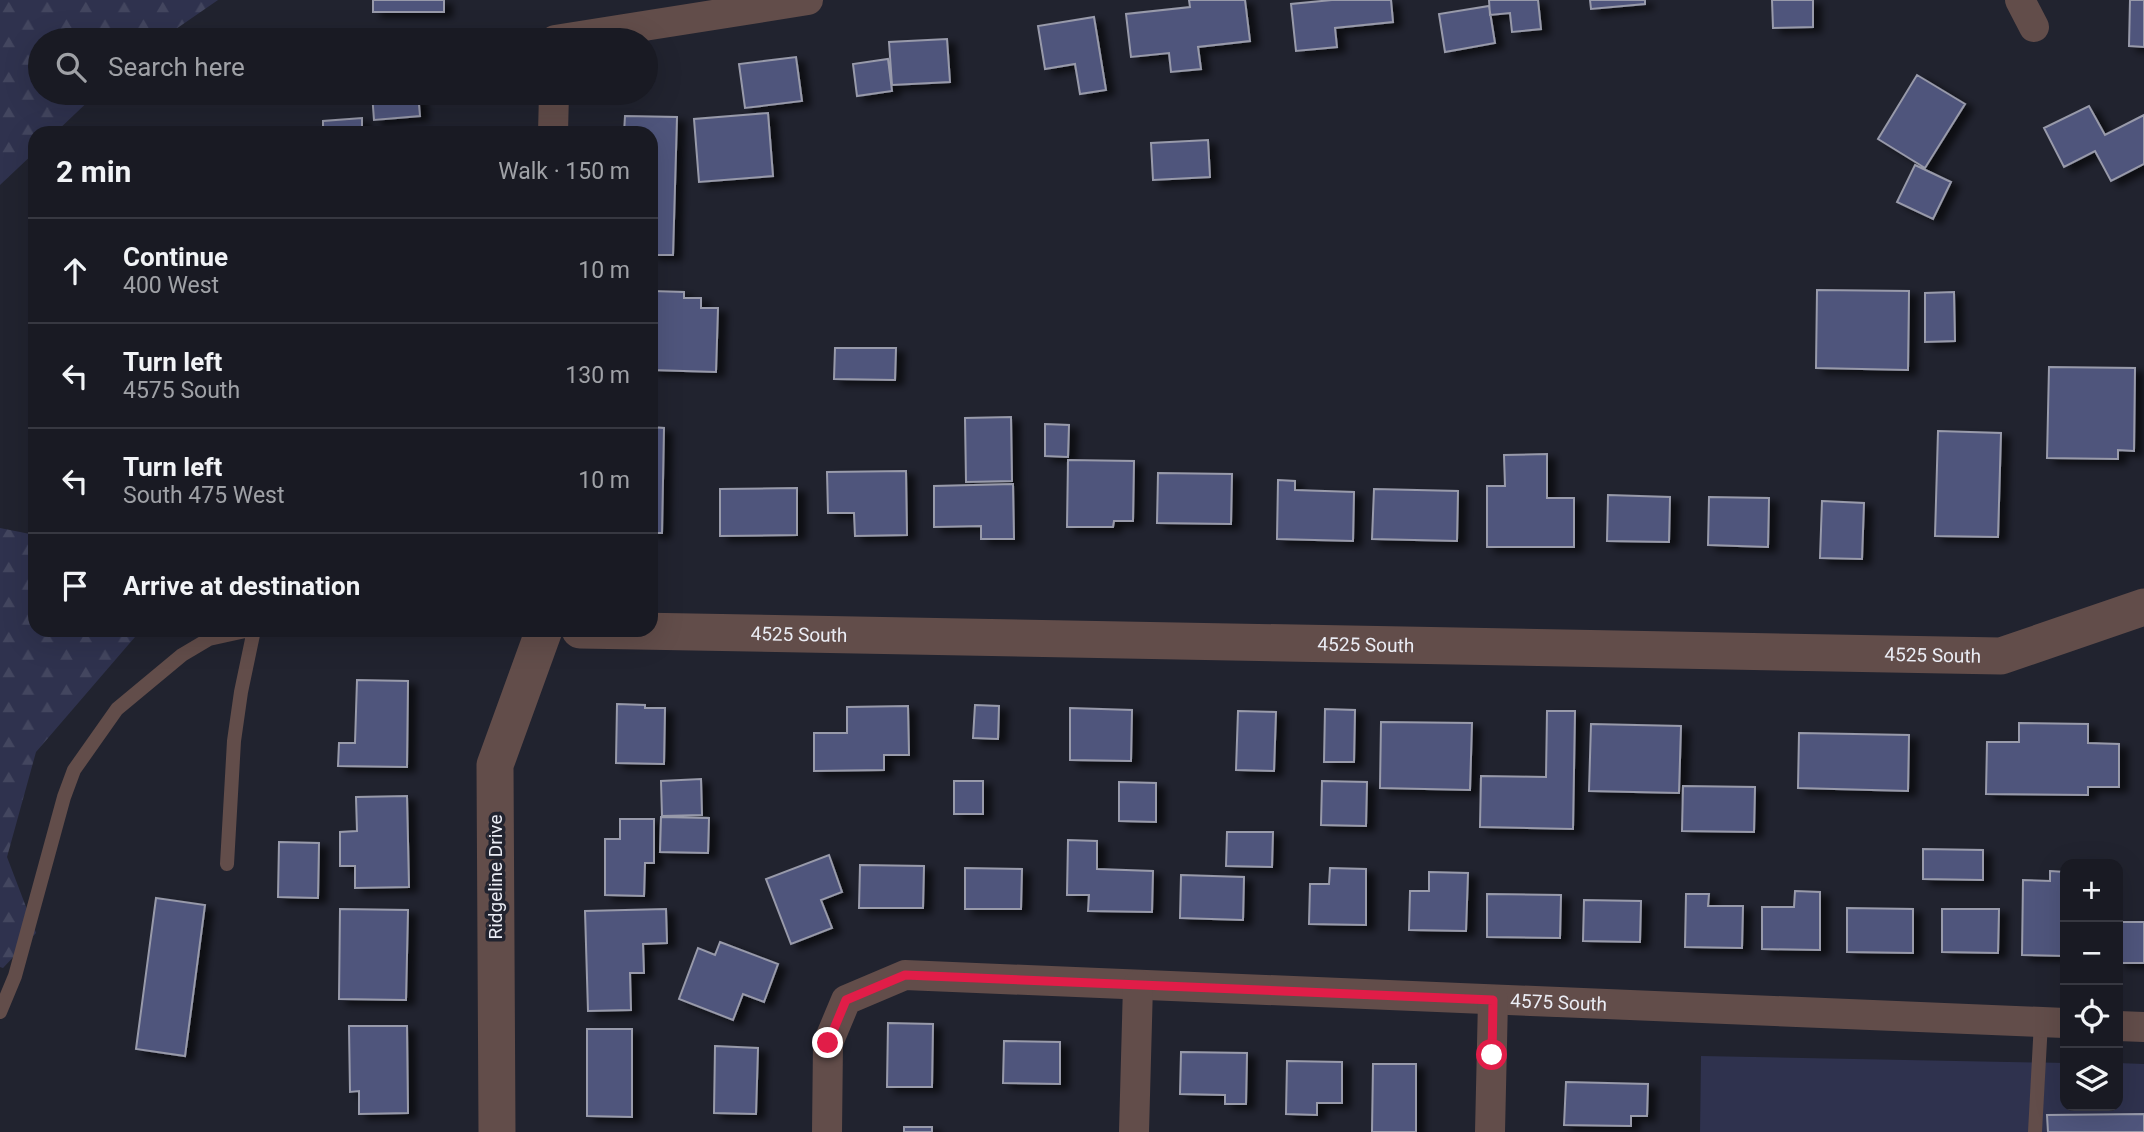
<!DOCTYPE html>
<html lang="en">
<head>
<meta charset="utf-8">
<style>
	body { margin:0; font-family:Roboto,sans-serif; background:#22232b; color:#f1f3f6 }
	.controls { position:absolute; right:21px; bottom:21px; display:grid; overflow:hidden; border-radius:14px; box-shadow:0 7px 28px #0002 }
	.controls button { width:63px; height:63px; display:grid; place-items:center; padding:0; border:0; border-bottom:2px solid #373841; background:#191a23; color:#f1f3f6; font:35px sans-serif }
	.stop { position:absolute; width:21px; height:21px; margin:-16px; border:5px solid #e11d48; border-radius:50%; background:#fff }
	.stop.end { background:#e11d48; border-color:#fff; box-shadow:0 2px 7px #0008 }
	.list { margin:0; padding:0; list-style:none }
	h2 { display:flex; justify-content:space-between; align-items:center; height:91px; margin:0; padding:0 28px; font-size:30px }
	h2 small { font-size:23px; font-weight:400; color:#9fa1a6 }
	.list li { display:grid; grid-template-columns:46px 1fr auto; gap:21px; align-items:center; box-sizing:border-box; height:105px; padding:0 28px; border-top:2px solid #373841 }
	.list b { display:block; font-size:26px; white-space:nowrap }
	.list p { margin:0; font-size:23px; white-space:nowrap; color:#9fa1a6 }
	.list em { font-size:23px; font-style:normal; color:#9fa1a6 }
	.icon { flex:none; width:38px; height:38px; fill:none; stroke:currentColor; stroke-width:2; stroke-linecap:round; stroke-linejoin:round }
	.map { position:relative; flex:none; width:2144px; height:1132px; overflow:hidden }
	.search { position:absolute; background:#191a23; box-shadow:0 7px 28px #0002; left:28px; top:28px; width:630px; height:77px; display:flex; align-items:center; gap:18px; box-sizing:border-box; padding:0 24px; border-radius:38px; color:#9fa1a6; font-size:26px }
	.panel { position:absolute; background:#191a23; box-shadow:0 7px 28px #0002; left:28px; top:126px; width:630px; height:511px; border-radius:21px }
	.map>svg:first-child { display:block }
	.forest { fill:url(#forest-firs) }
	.park { fill:#2f324e }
	.building { fill:#4f547b; stroke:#989aaa; stroke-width:2; filter:url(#shadow) }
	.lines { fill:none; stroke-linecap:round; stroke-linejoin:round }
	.service { stroke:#624d4a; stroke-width:14 }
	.minor { stroke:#624d4a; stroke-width:30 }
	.tertiary { stroke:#624d4a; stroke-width:37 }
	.route { stroke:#e11d48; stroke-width:9 }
	.labels { text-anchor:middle; stroke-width:7; stroke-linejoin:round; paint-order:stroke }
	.street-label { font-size:19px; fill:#ebedf5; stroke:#21232f }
</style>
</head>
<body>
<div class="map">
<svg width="2144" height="1132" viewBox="0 0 2144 1132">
	<defs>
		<pattern id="forest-firs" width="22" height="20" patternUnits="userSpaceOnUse" patternTransform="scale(1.75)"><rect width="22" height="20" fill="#2f324e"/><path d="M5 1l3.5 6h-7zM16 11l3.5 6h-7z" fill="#43465f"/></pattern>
		<filter id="shadow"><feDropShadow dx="8" dy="4.5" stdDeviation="3.5" flood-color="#0009"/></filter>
	</defs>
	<rect width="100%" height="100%" fill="#21232f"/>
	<path class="forest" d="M0 0H218L160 40H40V93H97L55 133H35V152L0 185Z
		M0 528 35 535V630H141L36 752 7 857 36 933 3 968 0 967Z"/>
	<path class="park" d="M1701 1056 2065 1063V1106H2118V1063L2144 1064V1132H1700Z"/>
	<path class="building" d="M373 0H444V12H373Z
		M1189 0H1245L1250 41 1198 47 1201 69 1171 72 1169 53 1131 57 1126 14 1190 7Z
		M1332 0H1391L1393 22 1335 28 1337 47 1296 51 1291 4Z
		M1489 0H1538L1541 29 1512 32 1510 13 1490 15Z
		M1590 0H1645V4L1591 9Z
		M1772 0H1813V27L1773 28Z
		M2130 0H2144V47L2129 46Z
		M1489 6 1495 43 1445 52 1439 14Z
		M1094 17 1106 90 1080 94 1075 64 1045 69 1038 26Z
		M947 39 950 82 892 85 889 42Z
		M796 57 802 101 745 108 739 64Z
		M888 59 892 91 857 96 853 64Z
		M1917 75 1965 104 1925 168 1878 139Z
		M372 93H418L420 116 374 120Z
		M2089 106 2105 135 2144 115V164L2111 181 2095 151 2064 167 2044 128Z
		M768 113 773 176 699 182 694 119Z
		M625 116 677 117 673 255H651V133H624Z
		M362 118V133H323V121Z
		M1208 140 1210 177 1153 180 1151 143Z
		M1915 165 1951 182 1933 219 1897 202Z
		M1817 290 1909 291 1908 370 1816 368Z
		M651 291 684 292V298H701V308H718L716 372 651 370Z
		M1954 292 1955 341 1925 342V293Z
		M835 348H896L895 380 834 379Z
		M2049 367 2135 368 2134 451 2118 450V459L2047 458Z
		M1011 417 1012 481 966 482 965 418Z
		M1045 424 1069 425 1068 457 1045 456Z
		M651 427 664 428 662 533H651Z
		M1938 431 2001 433 1998 537 1935 536Z
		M1547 454V498H1574V547H1487V486H1505L1504 455Z
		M1068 460 1134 461 1133 521H1114L1113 527H1067Z
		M906 471 907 535 855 536 854 513H828L827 472Z
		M1158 473 1232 474 1231 524 1157 523Z
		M1278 480 1295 481V490L1354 492 1353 541 1277 539Z
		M1013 484 1014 539H981V526L934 527V486Z
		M797 488V535L720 536V489Z
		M1374 489 1458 491 1457 541 1372 539Z
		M1608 495 1670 497 1669 542 1607 541Z
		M1709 497 1769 498 1768 547 1708 545Z
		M1822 501 1864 503 1862 559 1820 558Z
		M357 680 408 681 407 767 338 766 339 743H355Z
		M617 704 645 705V708H665L664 764 616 763Z
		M975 705 999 706 998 739 973 738Z
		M908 706 909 755H884V770L814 771V733H847V707Z
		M1070 708 1132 710 1131 761 1070 760Z
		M1325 709 1355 710 1354 762H1324Z
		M1238 711 1276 712 1274 771 1236 770Z
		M1547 711H1575L1573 829 1480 827 1481 776 1546 777Z
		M1381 722 1472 723 1470 790 1380 788Z
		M2019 723 2088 724V743L2119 744V787H2088V795L1986 794 1987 742H2019Z
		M1591 724 1681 726 1679 793 1589 791Z
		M1799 733 1909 735 1908 791 1798 788Z
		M701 779 702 815 662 816 661 781Z
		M954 781H983V814H954Z
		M1322 781 1367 782 1366 826 1321 825Z
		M1119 782 1156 783V822L1119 821Z
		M1683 786 1755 787 1754 832 1682 831Z
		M407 796 409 887 355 888V866H340V832L357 831 356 797Z
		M661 817 709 818 708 853 660 852Z
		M620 819H654V863H645L644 896 605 895V839H620Z
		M1227 832H1273L1272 867 1226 866Z
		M1068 840 1097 841V869L1153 871 1152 912 1088 911 1089 895H1067Z
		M279 842 319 843 318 898 278 897Z
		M1923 849 1983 850V880L1923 879Z
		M829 855 842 892 821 900 832 928 791 944 766 879Z
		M860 865 924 866 923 908H859Z
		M965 868 1022 869 1021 909H965Z
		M1330 868 1366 869V925L1309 924 1310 884H1329Z
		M2050 871 2065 872V956L2022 955 2023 880 2050 881Z
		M1429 872 1468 873 1466 931 1409 930 1410 891H1429Z
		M1181 875 1244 877 1243 920 1180 918Z
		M1795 891 1820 892V950L1762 949V907H1794Z
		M1487 894 1561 895 1560 938 1487 937Z
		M1686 894H1709L1708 906H1743L1742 948 1685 947Z
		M156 898 205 905 185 1056 136 1049Z
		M1584 900 1641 901 1640 942 1583 941Z
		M1847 908 1913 909V953L1847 952Z
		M340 909 408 910 406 1000 339 999Z
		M666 909 667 943 643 944 644 973H630L631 1010 588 1011 585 911Z
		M1942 909H1999L1998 953 1942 952Z
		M2118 922H2144V963H2118Z
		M720 942 778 964 764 1002 743 994 733 1020 679 999 698 948 715 955Z
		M888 1023 933 1024 932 1087H887Z
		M349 1026H407L408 1113 359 1114V1091L350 1092Z
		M587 1029H632V1117L587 1116Z
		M1004 1041 1060 1042V1084L1003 1083Z
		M715 1046 758 1048 756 1114 714 1113Z
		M1181 1052 1247 1053 1246 1104H1225V1095L1180 1094Z
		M1287 1061 1342 1062V1103H1317V1115L1286 1114Z
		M1373 1064H1416V1132H1372Z
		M1566 1082 1648 1084 1647 1116H1631V1126L1564 1125Z
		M2144 1114V1132H2048L2047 1115Z
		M904 1127H932V1132H904Z"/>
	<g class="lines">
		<path class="service" d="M227 864 234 741 241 692 254 630
			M0 1012 15 976 64 797 74 770 117 709 182 655 209 639 250 630
			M2035 1132 2041 1022"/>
		<g class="minor">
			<path d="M2020 0 2034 27"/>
			<path d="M555 40 808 0"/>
			<path d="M553 133 554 93"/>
			<path d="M2118 1026 2144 1027"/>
			<path id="s1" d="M827 1132 828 1043 846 1000 905 975 2065 1023"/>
			<path d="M1134 1132 1138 985"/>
			<path d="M1490 1132 1493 1000"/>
		</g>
		<g class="tertiary">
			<path id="s2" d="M580 630 2001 656 2144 607"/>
			<path d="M497 1132 495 765 544 630"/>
		</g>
	</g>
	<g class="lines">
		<path class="route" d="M828 1043 846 1000 905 975 1493 1000 1492 1055"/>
	</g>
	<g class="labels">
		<g class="street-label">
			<text dy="7" stroke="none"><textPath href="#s2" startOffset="219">4525 South</textPath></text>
			<text dy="7" stroke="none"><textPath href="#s2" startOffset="786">4525 South</textPath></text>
			<text dy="7" stroke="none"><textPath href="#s2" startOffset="1353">4525 South</textPath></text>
			<text transform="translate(495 877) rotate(-90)" y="7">Ridgeline Drive</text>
			<text dy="7" stroke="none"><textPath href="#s1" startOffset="854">4575 South</textPath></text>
		</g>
	</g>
</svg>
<div class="controls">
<button>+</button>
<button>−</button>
<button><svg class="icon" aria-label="locate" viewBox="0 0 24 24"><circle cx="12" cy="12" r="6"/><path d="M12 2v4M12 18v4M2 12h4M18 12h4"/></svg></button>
<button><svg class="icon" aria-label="layers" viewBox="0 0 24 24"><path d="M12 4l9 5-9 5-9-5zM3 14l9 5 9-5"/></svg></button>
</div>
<div class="stop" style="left:1492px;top:1055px"></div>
<div class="stop end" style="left:828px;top:1043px"></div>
<div class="search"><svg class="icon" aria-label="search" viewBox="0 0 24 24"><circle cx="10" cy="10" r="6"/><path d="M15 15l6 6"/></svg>Search here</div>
<section class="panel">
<h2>2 min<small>Walk · 150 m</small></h2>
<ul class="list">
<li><svg class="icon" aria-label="ahead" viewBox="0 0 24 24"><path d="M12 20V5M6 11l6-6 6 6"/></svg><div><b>Continue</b><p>400 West</p></div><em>10 m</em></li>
<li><svg class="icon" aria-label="left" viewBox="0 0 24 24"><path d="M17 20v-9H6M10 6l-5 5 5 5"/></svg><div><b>Turn left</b><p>4575 South</p></div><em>130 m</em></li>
<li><svg class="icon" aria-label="left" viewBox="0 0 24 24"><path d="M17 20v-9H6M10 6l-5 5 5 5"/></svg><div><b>Turn left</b><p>South 475 West</p></div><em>10 m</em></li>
<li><svg class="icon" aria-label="arrive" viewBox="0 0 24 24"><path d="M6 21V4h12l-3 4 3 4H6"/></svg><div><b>Arrive at destination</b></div></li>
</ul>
</section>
</div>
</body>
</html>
